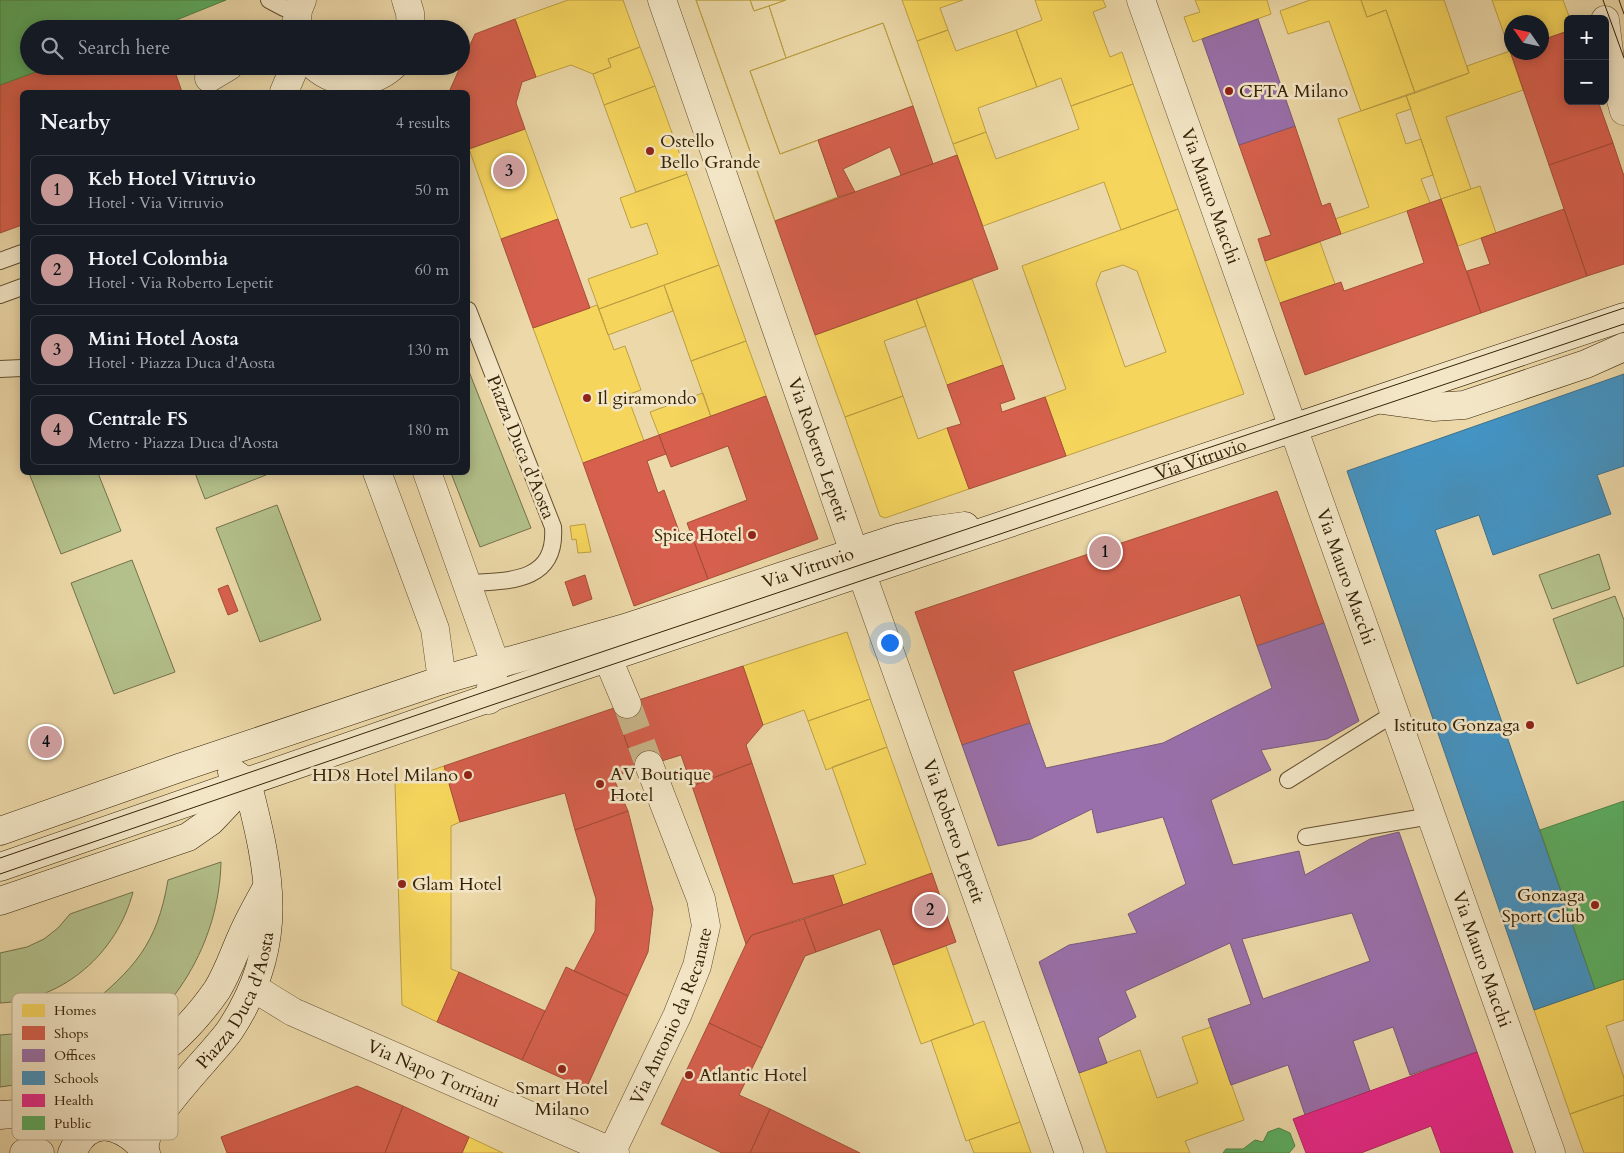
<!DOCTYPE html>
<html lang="en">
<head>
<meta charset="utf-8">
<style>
	body { margin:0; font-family:Cardo,serif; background:#20242c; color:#f1f3f6 }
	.controls { position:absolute; right:15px; top:15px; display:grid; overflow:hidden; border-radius:8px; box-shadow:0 2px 12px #0003 }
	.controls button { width:45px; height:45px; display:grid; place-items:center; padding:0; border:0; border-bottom:1px solid #363941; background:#171b24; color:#f1f3f6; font:25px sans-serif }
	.compass { position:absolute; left:1504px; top:15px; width:45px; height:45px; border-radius:50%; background:#171b24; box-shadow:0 2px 12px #0003; rotate:304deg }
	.you { position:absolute; left:889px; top:642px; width:18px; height:18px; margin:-12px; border:4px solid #fff; border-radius:50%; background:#1a73e8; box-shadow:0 0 0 8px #1a73e833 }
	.badge { display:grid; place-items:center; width:32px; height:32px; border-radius:50%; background:#c59692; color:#111; font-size:16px; font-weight:700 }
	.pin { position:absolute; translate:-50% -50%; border:2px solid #fff; box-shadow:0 1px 5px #0006 }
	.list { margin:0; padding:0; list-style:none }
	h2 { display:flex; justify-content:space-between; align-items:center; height:65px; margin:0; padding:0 20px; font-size:21px }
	h2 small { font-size:16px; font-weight:400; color:#9ea1a6 }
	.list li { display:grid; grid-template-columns:32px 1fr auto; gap:15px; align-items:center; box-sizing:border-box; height:70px; margin:0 10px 10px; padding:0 10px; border:1px solid #363941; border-radius:8px }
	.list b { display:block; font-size:19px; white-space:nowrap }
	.list p { margin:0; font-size:16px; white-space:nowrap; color:#9ea1a6 }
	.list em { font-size:16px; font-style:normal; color:#9ea1a6 }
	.icon { flex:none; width:28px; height:28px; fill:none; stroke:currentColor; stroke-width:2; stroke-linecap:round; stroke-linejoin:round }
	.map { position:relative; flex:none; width:1624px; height:1153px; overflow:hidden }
	.search { position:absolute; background:#171b24; box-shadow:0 2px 12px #0003; left:20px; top:20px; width:450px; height:55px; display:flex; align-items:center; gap:12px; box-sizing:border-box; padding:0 18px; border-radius:28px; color:#9ea1a6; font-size:19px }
	.panel { position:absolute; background:#171b24; box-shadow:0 2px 12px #0003; left:20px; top:90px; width:450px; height:385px; border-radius:8px }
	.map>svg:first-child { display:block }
	.green { fill:#b3c08b; stroke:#747249 }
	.homes { fill:#f6d55c; stroke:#bca042; fill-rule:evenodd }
	.shops { fill:#d6604d; stroke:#a64e38 }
	.offices { fill:#9970ab; stroke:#7b597a; fill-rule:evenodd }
	.schools { fill:#4393c3; stroke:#3f718b }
	.health { fill:#e7298a; stroke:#b22763 }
	.public { fill:#5aae61; stroke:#4f8446 }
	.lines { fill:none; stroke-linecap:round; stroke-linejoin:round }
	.street-tunnel { stroke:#c8b488; stroke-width:28; stroke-dasharray:28 14; stroke-linecap:butt }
	.lane-casing { stroke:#64502f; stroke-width:18 }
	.street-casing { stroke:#64502f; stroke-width:29 }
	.secondary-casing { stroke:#362307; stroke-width:29 }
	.lane { stroke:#f3e6c6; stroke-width:16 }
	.street { stroke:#f3e6c6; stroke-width:28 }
	.secondary { stroke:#f3e6c6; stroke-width:28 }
	.tram { stroke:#362307; stroke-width:1 }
	.poi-dot { fill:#8f2418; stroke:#f3e6c6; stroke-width:2 }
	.labels { text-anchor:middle; stroke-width:5; stroke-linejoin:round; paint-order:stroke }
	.poi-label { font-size:18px; fill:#362307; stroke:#f3e6c6; text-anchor:start }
	.street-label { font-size:18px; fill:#362307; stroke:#f3e6c6 }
	.key { fill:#f3e6c6; stroke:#baac8d; stroke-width:1 }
	.key-label { font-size:14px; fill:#362307 }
</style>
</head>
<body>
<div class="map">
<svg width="1624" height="1153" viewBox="0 0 1624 1153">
	<rect width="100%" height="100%" fill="#ecd8a8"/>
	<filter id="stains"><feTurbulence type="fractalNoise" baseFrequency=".004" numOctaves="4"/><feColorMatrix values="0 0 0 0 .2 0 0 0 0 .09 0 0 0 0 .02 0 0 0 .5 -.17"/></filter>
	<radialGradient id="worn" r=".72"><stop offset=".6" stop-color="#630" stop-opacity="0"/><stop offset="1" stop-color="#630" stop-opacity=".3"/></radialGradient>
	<path class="green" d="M468 369 531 528 480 547 451 473 468 472Z
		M265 472 266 475 205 499 195 473Z
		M29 473H98L121 531 61 554Z
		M277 505 321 620 260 642 216 528Z
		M1599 554 1610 589 1552 609 1539 575Z
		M132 560 175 672 114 694 71 583Z
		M1615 596 1624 620V666L1577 684 1553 619Z
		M221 862C219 943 174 1017 104 1058L85 1009C134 969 157 945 168 880Z
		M133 892C117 953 64 1000 0 1003V953L27 947 44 939 58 928 70 914Z
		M23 1033 42 1081 0 1087V1035Z"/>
	<path class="homes" d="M568 0H623L640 47 608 59 611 67 593 74 571 65 536 77 515 19Z
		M696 0H750L754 11 769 6 786 58 750 71 780 154 818 140 838 197 775 221Z
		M696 0H786L769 6 786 58 883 23 913 106 818 140 838 197 775 221Z
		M750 0H786L754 11Z
		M902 0H963L940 8 948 30 917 41Z
		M1035 0H1103L1106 7 1093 12 1110 57 1122 52 1133 84 1071 106 1061 78 1037 87 1016 30 1042 20Z
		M1195 0H1267L1271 14 1193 42 1184 17 1200 12Z
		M1310 0H1361L1367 17 1386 10 1415 93 1361 111 1329 21 1288 34 1280 11Z
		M1361 0H1444L1469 73 1415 93 1386 10 1367 17Z
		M1492 0H1563L1570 19H1568V31L1542 40V22H1512L1510 51Z
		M883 23 913 106 780 154 750 71Z
		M948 30 956 51 1016 30 1037 87 978 108 986 132 953 144 917 41Z
		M640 47 655 86 604 105 593 74 611 67 608 59Z
		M1510 51 1523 90 1446 117 1471 189 1441 199 1406 95 1469 73 1467 66Z
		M1133 84 1178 209 1121 230 1104 182 983 226 953 144 986 132 996 159 1079 129 1071 106Z
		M655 86 687 174 636 192 604 105Z
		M1406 95 1411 109 1396 114 1406 144 1421 139 1433 175 1421 179 1430 203 1341 234 1335 219 1369 207 1338 119Z
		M525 129 558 219 501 239 469 149Z
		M687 174 719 265 599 309 588 279 658 254 647 223 631 228 620 198Z
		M1480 186 1496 233 1458 246 1441 199Z
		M1178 209 1244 394 1066 456 1045 397 1066 389 1022 266ZM1123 265 1137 271 1166 352 1125 367 1096 284 1101 272Z
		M1320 242 1335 284 1280 303 1265 261Z
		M719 265 746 341 691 361 664 285Z
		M972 279 1003 365 947 385 916 299Z
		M664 285 673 311 608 335 599 309Z
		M916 299 926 326 884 341 903 396 845 417 815 335Z
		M597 305 614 350 625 346 641 390 627 395 644 441 583 463 533 328Z
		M746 341 766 396 711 417 691 361Z
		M703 393 711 417 659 435 650 412Z
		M903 396 918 439 947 428 969 489 885 518 880 516 845 417Z
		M585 524 591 552 578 553 576 539 572 540 570 526Z
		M847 632 870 699 808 721 804 710 763 725 743 666Z
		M870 699 887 747 826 770 808 721Z
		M887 747 932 873 843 905 833 875 866 864 832 767Z
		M444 766 460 822 451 826V969L459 972 437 1022 402 1005 395 783Z
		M946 946 974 1025 921 1044 893 965Z
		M1624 979V1020L1606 1026 1624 1078V1095L1570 1114 1534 1010Z
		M984 1021 1020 1122 966 1141 931 1040Z
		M1211 1027 1244 1120 1185 1141 1190 1153H1107L1079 1073 1140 1050 1157 1098 1198 1083 1182 1037Z
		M1624 1095V1153H1584L1570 1114Z
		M1020 1122 1031 1153H974L969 1140Z
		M469 1137 503 1153H462Z"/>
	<path class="shops" d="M515 19 536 77 522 82 516 103 525 129 469 149 468 92H449L475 34Z
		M1568 31V101H1598L1613 143 1549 165 1510 51 1542 52V40Z
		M52 66H173L182 92H22V225L0 233V85Z
		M913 106 933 164 901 175 890 147 843 169 855 192 838 197 818 140Z
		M1295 126 1322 206 1330 203 1341 234 1265 261 1258 239 1271 235 1239 145Z
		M1613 143 1624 176V264L1587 276 1549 165Z
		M957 155 998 269 815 335 775 221Z
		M1441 199 1481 313 1305 375 1280 303 1341 282 1344 291 1424 263 1407 211Z
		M1564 209 1587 276 1481 313 1467 271 1490 264 1481 238Z
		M558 219 590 308 533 328 501 239Z
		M1003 365 1015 399 1000 404 1002 412 1045 397 1066 456 969 489 947 428 961 424 947 385Z
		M766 396 818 539 708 579 687 523 747 500 728 446 671 467 659 435Z
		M659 435 666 454 647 461 658 493 664 490 680 534 690 531 708 579 634 606 583 463Z
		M1277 491 1324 623 1257 646 1240 595 1013 671 1030 723 962 745 915 612Z
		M585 575 592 599 573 606 565 582Z
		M228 585 238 611 228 615 218 589Z
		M743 666 763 725 746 745 752 763 692 786 681 755 636 769 614 708Z
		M614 708 636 769 613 777 628 811 575 830 565 793 460 822 444 766Z
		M752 763 793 884 833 875 843 905 752 935 746 944 692 786Z
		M628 811 653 909 648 952 628 996 574 971 595 931 596 899 575 830Z
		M932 873 956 942 893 965 880 929 816 952 804 919Z
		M804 919 816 952 805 956 762 1048 709 1023 746 944 752 935Z
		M566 967 628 996 586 1089 522 1060Z
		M459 972 545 1011 522 1060 437 1022Z
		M709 1023 762 1048 739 1095 770 1109 750 1153H722L661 1124Z
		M357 1086 403 1106 385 1153H227L221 1137Z
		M403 1106 469 1137 462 1153H385Z
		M770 1109 860 1153H750Z"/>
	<path class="offices" d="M1258 19 1295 126 1239 145 1202 39Z
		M1324 623 1359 721 1327 739 1261 750 1271 770 1211 800 1233 865 1299 851 1305 875 1370 839 1399 832 1477 1052 1410 1075 1393 1027 1353 1041 1370 1091 1305 1115 1288 1065 1231 1085 1208 1019 1251 1004 1230 943 1125 991 1136 1017 1098 1038 1107 1063 1079 1073 1039 962 1069 945 1137 933 1128 914 1186 884 1163 817 1097 833 1092 809 1031 839 998 846 962 745 1030 723 1046 768 1163 743 1272 688 1257 646ZM1352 913 1370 961 1263 999 1242 939Z"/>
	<path class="schools" d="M1624 374V466L1597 475 1611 514 1493 555 1479 515 1435 530 1595 989 1534 1010 1347 471Z"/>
	<path class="health" d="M1477 1052 1513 1153H1441L1431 1126 1361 1153H1306L1293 1119Z"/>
	<path class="public" d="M0 0H226L154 29H29V66H52L0 85Z
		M1624 801V979L1595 989 1540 830Z
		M1279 1128 1290 1133 1295 1146 1289 1153H1223L1226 1149H1243L1255 1140 1263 1142 1268 1132Z"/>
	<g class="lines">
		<path class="street-tunnel" d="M627 704 649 765"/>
		<defs>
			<path id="lane" d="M269 0 284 8 298 10
				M0 261 22 253
				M0 295 22 287
				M0 369 22 368
				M467 583C508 581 557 583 553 527L468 310
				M1288 780 1395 713
				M1306 837 1431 816"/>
			<g id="street">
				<path d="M406 0 410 13 411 29"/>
				<path id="s1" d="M662 0 854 552 1069 1153"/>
				<path id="s2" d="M1141 0 1551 1153"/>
				<path d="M1605 20 1610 60 1624 111"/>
				<path d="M296 29 298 10 302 0"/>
				<path d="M314 66C337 86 370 87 393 66"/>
				<path d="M209 78 229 66"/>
				<path d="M284 92 295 66"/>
				<path d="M377 472 435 629 442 680"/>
				<path d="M427 472 495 663 489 700"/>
				<path d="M608 659 627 704"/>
				<path id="s3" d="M254 988 293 1012 615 1153"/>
				<path id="s4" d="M612 1151 677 1016 697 966 706 926 701 899 649 765"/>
			</g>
			<g id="secondary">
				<path d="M1382 400 1433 407 1464 405 1586 364 1624 347"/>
				<path id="s5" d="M0 831 179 768 442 680 625 628 898 538 935 530 965 526"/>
				<path id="s6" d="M0 867 559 674 1624 317"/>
				<path d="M0 901 188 837 211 821 245 785"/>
				<path d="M0 1115C86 1112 168 1061 217 990 227 974 233 956 241 938 248 921 258 904 267 887"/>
				<path d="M24 1153H40"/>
				<path d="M72 1153C89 1114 120 1123 144 1149"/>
				<path id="s7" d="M146 1153C136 1127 214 1054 230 1030 286 945 271 875 247 782L232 772"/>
			</g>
		</defs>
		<use href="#lane" class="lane-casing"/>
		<use href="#street" class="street-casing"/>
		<use href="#secondary" class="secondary-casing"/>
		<use href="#lane" class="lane"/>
		<use href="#street" class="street"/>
		<use href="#secondary" class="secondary"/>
		<path class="tram" d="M1603 0 1624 58
			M1619 0 1624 14
			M0 858 557 667 1624 308
			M0 874 492 705 1624 324"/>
	</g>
	<g class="poi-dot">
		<circle cx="1229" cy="91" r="5"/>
		<circle cx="650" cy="151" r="5"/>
		<circle cx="587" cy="398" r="5"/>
		<circle cx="752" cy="535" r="5"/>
		<circle cx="1530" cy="725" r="5"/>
		<circle cx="468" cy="775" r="5"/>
		<circle cx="600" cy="784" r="5"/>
		<circle cx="402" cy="884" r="5"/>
		<circle cx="1595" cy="905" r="5"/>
		<circle cx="562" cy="1069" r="5"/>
		<circle cx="689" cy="1075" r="5"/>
	</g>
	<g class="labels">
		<g class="poi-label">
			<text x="1239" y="97">CFTA Milano</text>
			<text x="660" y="147">Ostello<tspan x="660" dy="21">Bello Grande</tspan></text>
			<text x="597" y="404">Il giramondo</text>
			<text x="742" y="541" text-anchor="end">Spice Hotel</text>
			<text x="1520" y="731" text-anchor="end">Istituto Gonzaga</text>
			<text x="610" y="780">AV Boutique<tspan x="610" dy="21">Hotel</tspan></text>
			<text x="458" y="781" text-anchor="end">HD8 Hotel Milano</text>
			<text x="412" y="890">Glam Hotel</text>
			<text x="1585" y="901" text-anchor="end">Gonzaga<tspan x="1585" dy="21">Sport Club</tspan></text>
			<text x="699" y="1081">Atlantic Hotel</text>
			<text x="562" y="1094" text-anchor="middle">Smart Hotel<tspan x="562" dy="21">Milano</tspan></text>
		</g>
		<g class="street-label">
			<text dy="6" stroke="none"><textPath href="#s2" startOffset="208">Via Mauro Macchi</textPath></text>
			<text transform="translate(521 447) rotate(68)" y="6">Piazza Duca d'Aosta</text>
			<text dy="6" stroke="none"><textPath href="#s1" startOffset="476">Via Roberto Lepetit</textPath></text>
			<text dy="6" stroke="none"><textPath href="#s6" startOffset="1268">Via Vitruvio</textPath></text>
			<text dy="6" stroke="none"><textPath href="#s5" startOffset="850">Via Vitruvio</textPath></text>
			<text dy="6" stroke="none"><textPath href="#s2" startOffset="612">Via Mauro Macchi</textPath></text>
			<text dy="6" stroke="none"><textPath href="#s1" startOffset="881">Via Roberto Lepetit</textPath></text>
			<text dy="6" stroke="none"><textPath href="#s2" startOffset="1018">Via Mauro Macchi</textPath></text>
			<text dy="6" stroke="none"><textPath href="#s7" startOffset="181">Piazza Duca d'Aosta</textPath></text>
			<text dy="6" stroke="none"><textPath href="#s4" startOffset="148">Via Antonio da Recanate</textPath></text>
			<text dy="6" stroke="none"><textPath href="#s3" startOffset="199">Via Napo Torriani</textPath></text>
		</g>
	</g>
	<rect x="12" y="993" width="166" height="147" rx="8" class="key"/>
	<rect x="22" y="1004" width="23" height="13" fill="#f6d55c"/>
	<rect x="22" y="1026" width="23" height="14" fill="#d6604d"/>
	<rect x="22" y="1049" width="23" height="13" fill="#9970ab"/>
	<rect x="22" y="1071" width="23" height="14" fill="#4393c3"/>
	<rect x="22" y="1094" width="23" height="13" fill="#e7298a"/>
	<rect x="22" y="1116" width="23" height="14" fill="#5aae61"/>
	<g class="key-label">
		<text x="54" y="1015">Homes</text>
		<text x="54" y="1038">Shops</text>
		<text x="54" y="1060">Offices</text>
		<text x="54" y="1083">Schools</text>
		<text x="54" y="1105">Health</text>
		<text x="54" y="1128">Public</text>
	</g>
	<rect width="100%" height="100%" filter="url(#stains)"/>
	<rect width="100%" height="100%" fill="url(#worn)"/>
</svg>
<div class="controls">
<button>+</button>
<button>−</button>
</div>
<svg class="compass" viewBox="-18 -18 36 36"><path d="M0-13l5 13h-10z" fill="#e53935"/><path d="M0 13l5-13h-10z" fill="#9ea1a6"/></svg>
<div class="you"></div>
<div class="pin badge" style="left:1105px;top:552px">1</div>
<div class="pin badge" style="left:930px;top:910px">2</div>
<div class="pin badge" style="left:509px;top:171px">3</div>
<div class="pin badge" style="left:46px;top:742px">4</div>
<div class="search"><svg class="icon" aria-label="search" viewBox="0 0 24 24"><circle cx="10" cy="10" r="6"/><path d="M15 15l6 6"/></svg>Search here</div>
<section class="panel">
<h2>Nearby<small>4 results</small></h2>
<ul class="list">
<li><span class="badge">1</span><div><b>Keb Hotel Vitruvio</b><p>Hotel · Via Vitruvio</p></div><em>50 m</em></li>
<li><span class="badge">2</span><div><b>Hotel Colombia</b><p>Hotel · Via Roberto Lepetit</p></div><em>60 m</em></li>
<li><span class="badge">3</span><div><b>Mini Hotel Aosta</b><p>Hotel · Piazza Duca d'Aosta</p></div><em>130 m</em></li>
<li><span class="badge">4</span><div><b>Centrale FS</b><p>Metro · Piazza Duca d'Aosta</p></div><em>180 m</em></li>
</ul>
</section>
</div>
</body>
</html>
